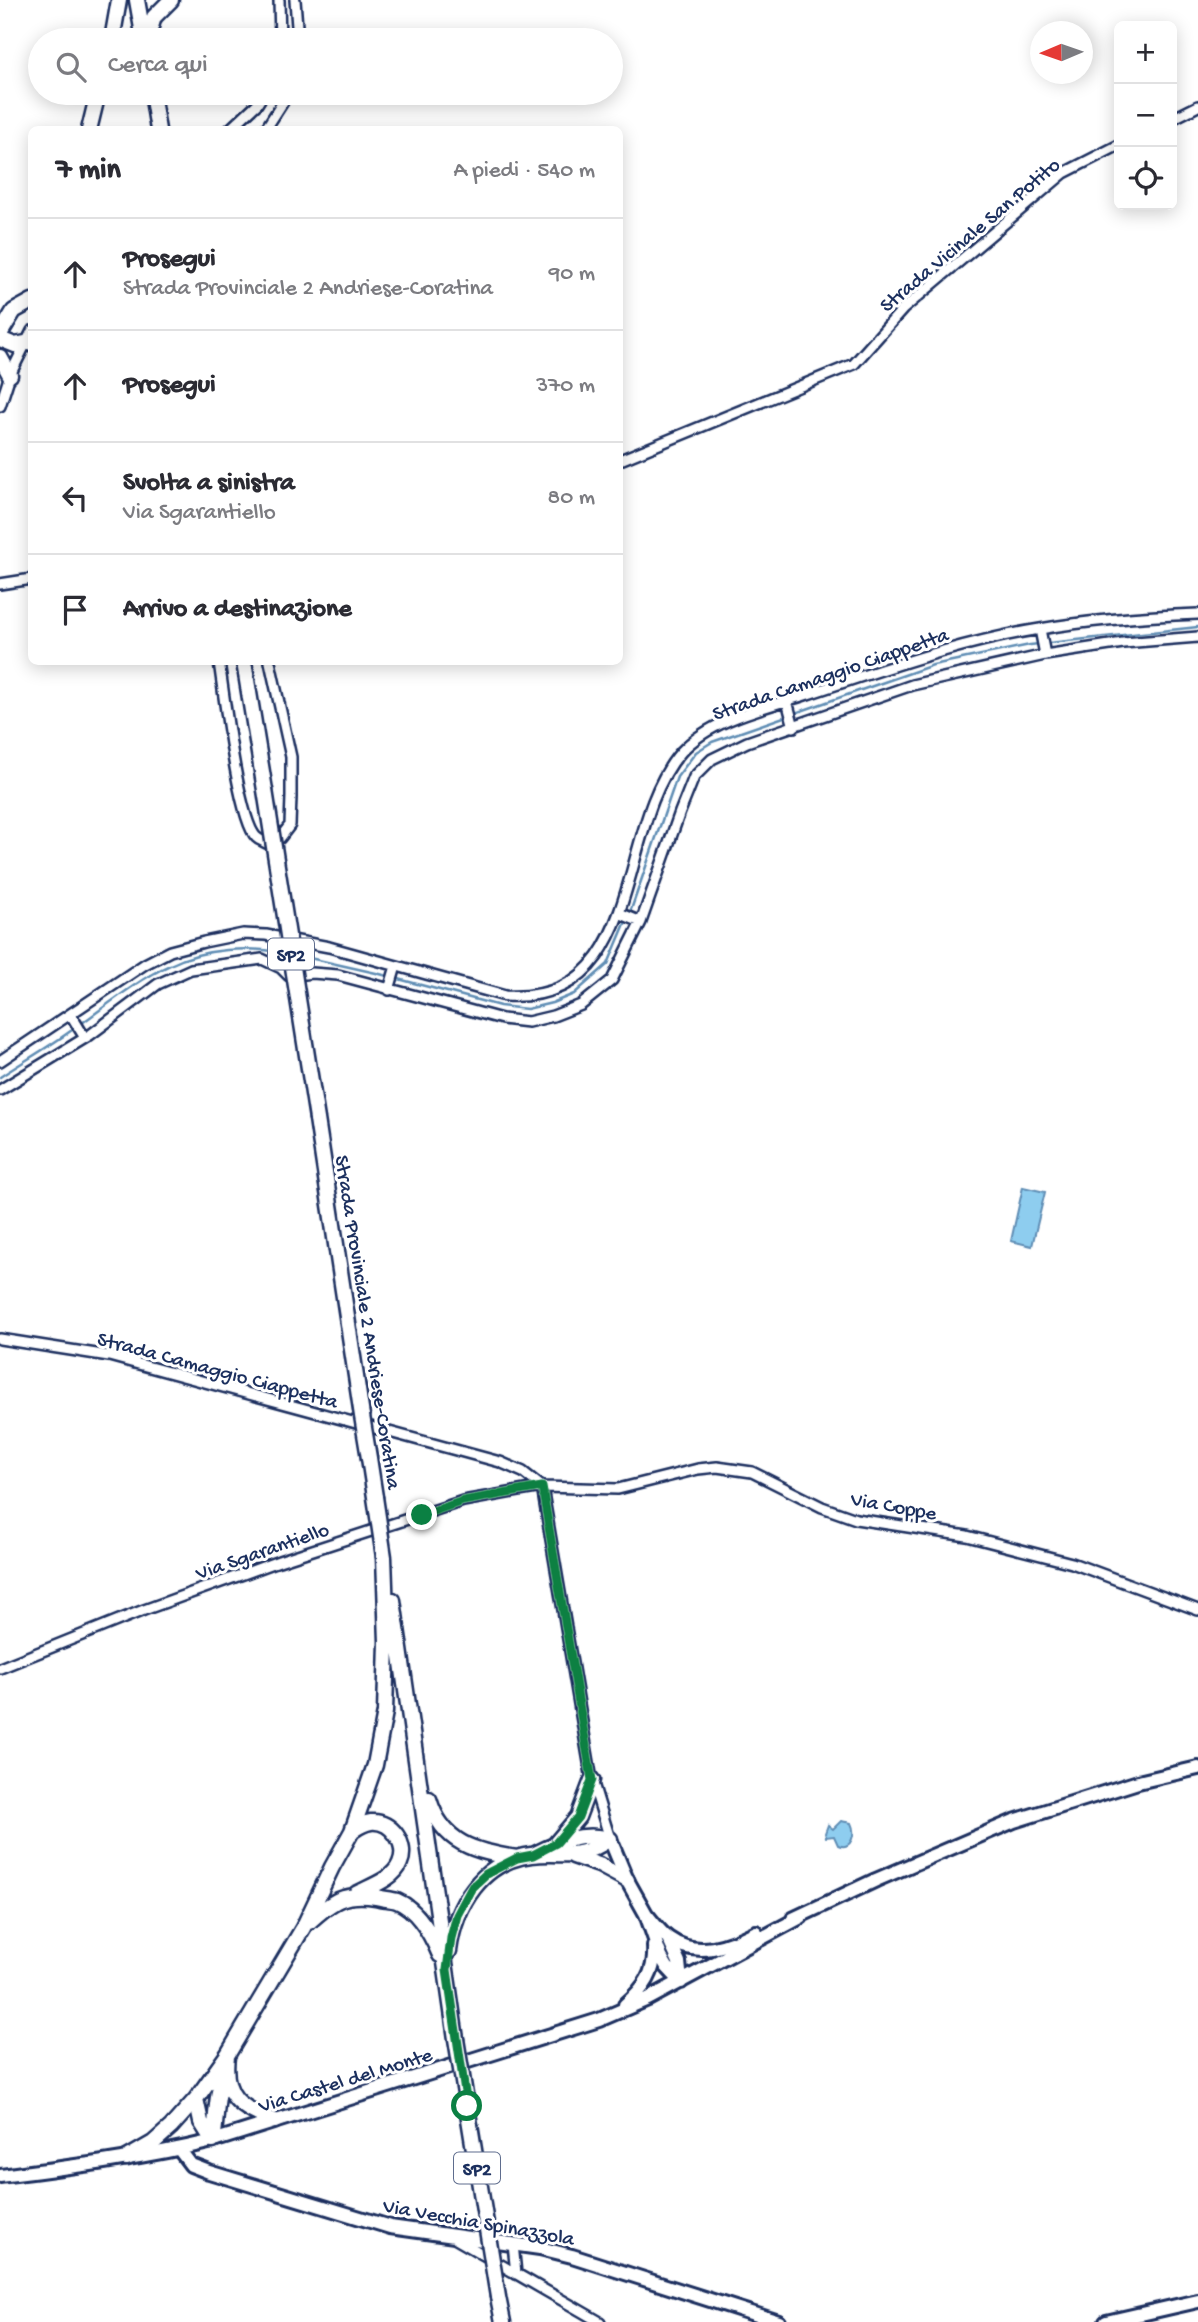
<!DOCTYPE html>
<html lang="it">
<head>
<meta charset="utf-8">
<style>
	body { margin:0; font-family:"Gochi Hand",sans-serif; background:#f2f2f3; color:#2b2b33 }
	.controls { position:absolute; right:21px; top:21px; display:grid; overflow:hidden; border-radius:10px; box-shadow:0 4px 18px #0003 }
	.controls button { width:63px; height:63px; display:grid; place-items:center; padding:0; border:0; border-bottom:2px solid #e1e1e2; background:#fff; color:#2b2b33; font:35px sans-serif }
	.compass { position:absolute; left:1030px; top:21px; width:63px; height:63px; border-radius:50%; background:#fff; box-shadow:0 4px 18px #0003; rotate:268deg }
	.stop { position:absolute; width:21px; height:21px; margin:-16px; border:5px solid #0b8043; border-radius:50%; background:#fff }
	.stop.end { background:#0b8043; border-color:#fff; box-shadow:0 2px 7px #0008 }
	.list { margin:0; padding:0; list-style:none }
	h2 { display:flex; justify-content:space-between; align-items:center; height:91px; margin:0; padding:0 28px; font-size:30px }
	h2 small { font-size:23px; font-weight:400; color:#7c7c81 }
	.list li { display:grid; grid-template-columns:46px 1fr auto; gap:21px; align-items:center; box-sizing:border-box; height:112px; padding:0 28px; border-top:2px solid #e1e1e2 }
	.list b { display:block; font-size:26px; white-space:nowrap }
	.list p { margin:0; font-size:23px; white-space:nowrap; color:#7c7c81 }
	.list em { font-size:23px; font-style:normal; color:#7c7c81 }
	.icon { flex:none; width:38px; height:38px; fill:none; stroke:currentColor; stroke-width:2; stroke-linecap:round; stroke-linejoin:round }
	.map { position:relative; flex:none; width:1198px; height:2322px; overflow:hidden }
	.search { position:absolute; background:#fff; box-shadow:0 4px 18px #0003; left:28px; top:28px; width:595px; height:77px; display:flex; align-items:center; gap:18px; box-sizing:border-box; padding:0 24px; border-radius:38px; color:#7c7c81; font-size:26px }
	.panel { position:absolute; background:#fff; box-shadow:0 4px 18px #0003; left:28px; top:126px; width:595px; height:539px; border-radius:10px }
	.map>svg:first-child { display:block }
	.water { fill:#8ecdef; stroke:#608eb5; stroke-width:2 }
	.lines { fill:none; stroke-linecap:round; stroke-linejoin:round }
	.stream { stroke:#608eb5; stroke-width:2.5 }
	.street-casing { stroke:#1b2f5e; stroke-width:14 }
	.secondary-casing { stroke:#1b2f5e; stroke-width:18 }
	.primary-casing { stroke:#1b2f5e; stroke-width:19 }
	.street { stroke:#fff; stroke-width:9 }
	.secondary { stroke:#fff; stroke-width:12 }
	.primary { stroke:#fff; stroke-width:14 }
	.primary-bridge-casing { stroke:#1b2f5e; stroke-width:19; stroke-linecap:butt }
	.primary-bridge { stroke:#fff; stroke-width:14 }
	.route { stroke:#0b8043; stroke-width:9 }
	.labels { text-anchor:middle; stroke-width:6; stroke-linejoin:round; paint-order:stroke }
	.shield { fill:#fff; stroke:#5f6d8e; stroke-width:2 }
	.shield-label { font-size:19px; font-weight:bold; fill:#1b2f5e }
	.street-label { font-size:21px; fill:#1b2f5e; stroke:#fff }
</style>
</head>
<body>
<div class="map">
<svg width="1198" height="2322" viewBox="0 0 1198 2322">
	<rect width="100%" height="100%" fill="#fff"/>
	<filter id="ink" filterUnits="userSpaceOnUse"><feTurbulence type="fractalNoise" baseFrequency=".0143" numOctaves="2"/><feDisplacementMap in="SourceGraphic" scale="14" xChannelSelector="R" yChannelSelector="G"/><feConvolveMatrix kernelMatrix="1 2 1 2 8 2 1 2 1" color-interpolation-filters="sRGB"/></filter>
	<g filter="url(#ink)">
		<path class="water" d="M1023 1187 1045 1192 1032 1246 1011 1241Z
			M841 1821 851 1823C856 1833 852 1851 838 1845L834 1836 826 1837 825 1833 828 1825 833 1829Z"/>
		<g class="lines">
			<path class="stream" d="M296 955 376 973 500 1006 527 1009 552 1003 574 994 608 964 632 907 677 777 696 752 712 742 933 665 1030 645 1198 627
				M0 1077C24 1061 49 1047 72 1030 104 1008 135 981 170 965 204 948 249 946 286 953"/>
			<defs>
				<path id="street" d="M279 0 280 40
					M295 0 298 40
					M1172 119 1198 106
					M229 130 257 104 264 93
					M265 130 283 102 285 93
					M0 406 10 375 32 331
					M620 460 854 364 903 309 1064 173 1119 145
					M0 584 32 579
					M1040 629 1045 655
					M219 662C224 693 238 818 256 837 259 840 263 841 266 843L280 838 290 825 291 797V757L270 662
					M787 701 794 727
					M619 913 641 922
					M389 990 396 966
					M71 1015 85 1038
					M0 1061 145 964 170 951 204 942 243 934 266 935 329 947 505 996C648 1004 614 828 681 752 711 719 764 708 805 695 882 670 959 642 1040 629 1091 620 1146 616 1198 614
					M0 1090 90 1035 158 984 191 969 262 959 281 968 289 976 312 973 338 975 502 1019 528 1022 553 1016 581 1005 612 980 641 922 680 812 694 777 712 759 747 742 912 685 1045 655 1123 643 1198 637
					M0 1339 109 1356 500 1462 523 1472 542 1487
					M542 1487 592 1780 610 1839
					M0 1668 144 1610 279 1561 463 1501 542 1487 618 1489 698 1469 717 1467 752 1472 822 1507 856 1519 967 1536 1072 1563 1198 1610
					M456 2239 600 2322
					M513 2244 516 2274"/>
				<path id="secondary" d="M610 1839 627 1880 646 1914 661 1957 667 1967 681 1982
					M646 1914C653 1922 660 1932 668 1938 697 1959 728 1946 756 1932
					M793 1919 876 1880 1014 1821 1138 1782 1198 1768
					M668 1938 679 1962 681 1982
					M625 2005C644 1988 656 1973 654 1946
					M179 2149 191 2165 209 2172 390 2227 540 2248 572 2256 779 2322
					M0 2176C71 2167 143 2158 213 2141L599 2020 648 1999 801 1917
					M1106 2322 1198 2301"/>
				<path id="primary" d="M137 0 144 40
					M112 40 119 0
					M147 40 154 17 171 0
					M152 93 158 130
					M89 130 98 93
					M0 334 14 311 32 301
					M0 339 15 345 26 343
					M0 357 10 375
					M244 662 265 790
					M317 1119 362 1416
					M369 1458 375 1497
					M393 1600 456 2039
					M429 1799C442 1844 476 1852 517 1858
					M352 1831C358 1827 363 1823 371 1822 392 1820 408 1845 400 1863 394 1879 371 1886 356 1894
					M556 1843 578 1817 592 1780
					M535 1854C561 1841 581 1832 610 1839
					M573 1856 599 1865 627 1880
					M309 1922C332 1901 344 1892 376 1897 383 1899 391 1899 397 1901 419 1910 432 1936 440 1955
					M449 1951C455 1905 482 1861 531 1855 568 1851 575 1862 610 1839
					M227 2056C222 2097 240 2108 275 2121
					M196 2099 201 2122 213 2141
					M213 2141C217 2119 215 2093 225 2074
					M127 2158 153 2143 171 2127 196 2099 228 2054 303 1928 332 1867 352 1831 375 1765 385 1712 387 1642 384 1557
					M498 2297 503 2322"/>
			</defs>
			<use href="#street" class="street-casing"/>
			<use href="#secondary" class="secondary-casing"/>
			<use href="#primary" class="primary-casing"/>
			<use href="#street" class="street"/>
			<use href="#secondary" class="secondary"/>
			<use href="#primary" class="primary"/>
			<defs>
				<path id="primary-bridge" d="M265 790 317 1119
					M362 1416 369 1458
					M375 1497 384 1557
					M456 2039 498 2297"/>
			</defs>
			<use href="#primary-bridge" class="primary-bridge-casing"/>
			<use href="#primary-bridge" class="primary-bridge"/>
		</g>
	</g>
	<g class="lines" filter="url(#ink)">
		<path class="route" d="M422 1515 463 1501 542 1487 592 1780 578 1817 556 1843 533 1855 517 1858 486 1874 472 1887 457 1915 451 1938 447 1970 467 2106"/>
	</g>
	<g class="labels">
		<g class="shield">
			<rect x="268" y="938.5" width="46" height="31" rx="5"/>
			<rect x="454" y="2152.5" width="46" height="31" rx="5"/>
		</g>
		<g class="shield-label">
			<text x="291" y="961">SP2</text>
			<text x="477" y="2175">SP2</text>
		</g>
		<g class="street-label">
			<text transform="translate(969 234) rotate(-40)" y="7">Strada Vicinale San Potito</text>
			<text transform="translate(830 673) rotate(-19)" y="7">Strada Camaggio Ciappetta</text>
			<text transform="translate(369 1322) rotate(81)" y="7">Strada Provinciale 2 Andriese-Coratina</text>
			<text transform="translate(218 1369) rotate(15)" y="7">Strada Camaggio Ciappetta</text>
			<text transform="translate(894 1505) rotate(10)" y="7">Via Coppe</text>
			<text transform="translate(262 1550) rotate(-19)" y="7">Via Sgarantiello</text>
			<text transform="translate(345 2079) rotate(-17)" y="7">Via Castel del Monte</text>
			<text transform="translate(479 2221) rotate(10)" y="7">Via Vecchia Spinazzola</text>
		</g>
	</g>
</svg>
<div class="controls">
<button>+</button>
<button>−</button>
<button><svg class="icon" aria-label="locate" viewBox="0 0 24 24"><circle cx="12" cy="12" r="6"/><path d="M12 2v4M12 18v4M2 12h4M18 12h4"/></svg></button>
</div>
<svg class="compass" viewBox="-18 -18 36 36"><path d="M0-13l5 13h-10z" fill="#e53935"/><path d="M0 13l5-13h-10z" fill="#7c7c81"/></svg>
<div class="stop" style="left:467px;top:2106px"></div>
<div class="stop end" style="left:422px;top:1515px"></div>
<div class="search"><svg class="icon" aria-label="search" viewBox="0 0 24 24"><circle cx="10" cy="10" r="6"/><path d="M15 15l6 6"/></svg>Cerca qui</div>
<section class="panel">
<h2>7 min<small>A piedi · 540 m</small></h2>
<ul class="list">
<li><svg class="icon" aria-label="ahead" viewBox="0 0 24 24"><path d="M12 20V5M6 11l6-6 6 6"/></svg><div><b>Prosegui</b><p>Strada Provinciale 2 Andriese-Coratina</p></div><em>90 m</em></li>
<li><svg class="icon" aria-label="ahead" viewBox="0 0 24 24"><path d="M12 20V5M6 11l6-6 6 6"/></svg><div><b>Prosegui</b></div><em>370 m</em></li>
<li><svg class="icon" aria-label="left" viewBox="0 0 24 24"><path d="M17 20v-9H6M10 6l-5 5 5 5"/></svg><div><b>Svolta a sinistra</b><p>Via Sgarantiello</p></div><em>80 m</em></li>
<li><svg class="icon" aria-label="arrive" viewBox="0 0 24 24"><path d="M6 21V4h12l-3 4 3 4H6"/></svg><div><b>Arrivo a destinazione</b></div></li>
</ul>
</section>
</div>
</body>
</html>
